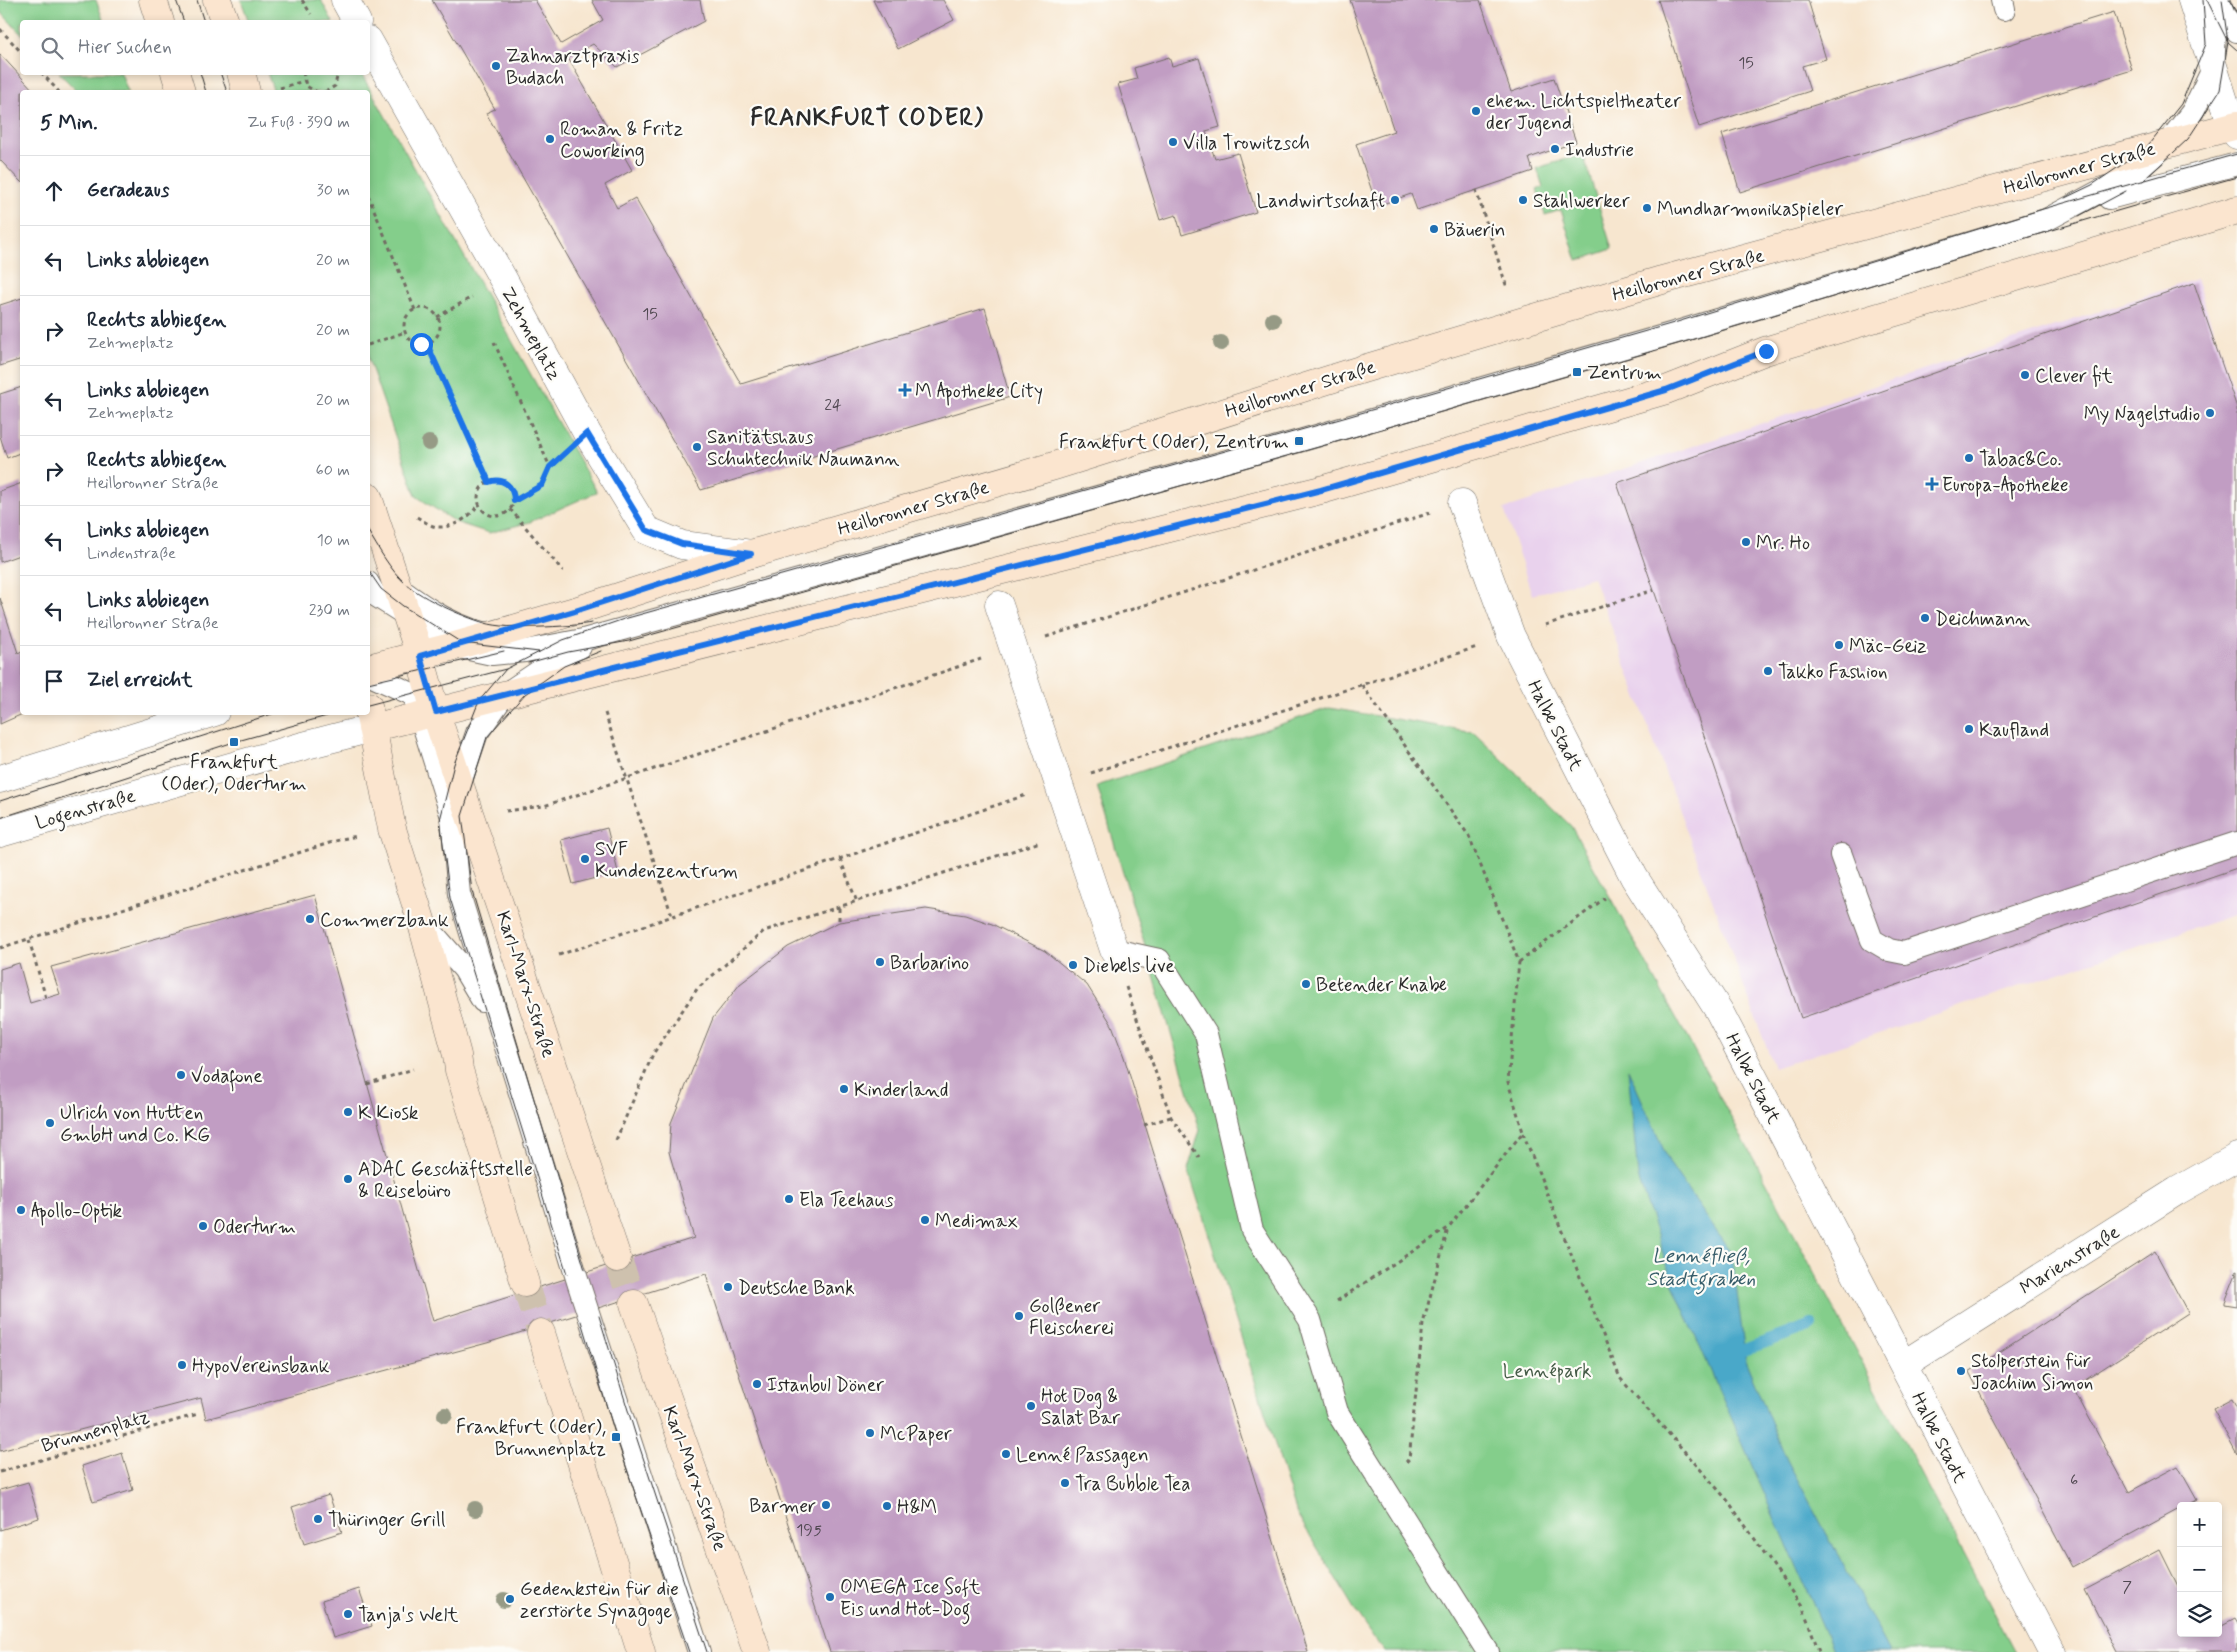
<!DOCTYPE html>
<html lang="de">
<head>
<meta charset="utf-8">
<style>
	body { margin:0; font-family:Mynerve,sans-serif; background:#f2f2f3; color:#1f2937 }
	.controls { position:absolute; right:15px; bottom:15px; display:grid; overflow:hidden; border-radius:5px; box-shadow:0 2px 8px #0003 }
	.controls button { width:45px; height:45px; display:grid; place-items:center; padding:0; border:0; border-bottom:1px solid #e0e1e3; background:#fff; color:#1f2937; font:25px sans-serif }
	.stop { position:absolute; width:15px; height:15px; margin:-11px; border:4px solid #1a73e8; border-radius:50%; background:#fff }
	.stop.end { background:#1a73e8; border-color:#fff; box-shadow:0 1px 5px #0008 }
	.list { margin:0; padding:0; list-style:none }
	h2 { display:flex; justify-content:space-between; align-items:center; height:65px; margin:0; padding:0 20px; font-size:21px }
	h2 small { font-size:16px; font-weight:400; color:#747a83 }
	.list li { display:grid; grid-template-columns:32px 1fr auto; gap:15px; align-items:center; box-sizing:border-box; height:70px; padding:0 20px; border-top:1px solid #e0e1e3 }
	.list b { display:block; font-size:19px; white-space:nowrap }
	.list p { margin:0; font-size:16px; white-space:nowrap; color:#747a83 }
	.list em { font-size:16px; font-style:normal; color:#747a83 }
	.icon { flex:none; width:28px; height:28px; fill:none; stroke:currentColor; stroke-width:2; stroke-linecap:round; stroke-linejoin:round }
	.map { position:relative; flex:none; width:2237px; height:1652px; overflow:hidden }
	.search { position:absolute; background:#fff; box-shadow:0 2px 8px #0003; left:20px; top:20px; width:350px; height:55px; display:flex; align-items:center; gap:12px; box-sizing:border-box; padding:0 18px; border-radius:5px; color:#747a83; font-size:19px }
	.panel { position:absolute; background:#fff; box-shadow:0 2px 8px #0003; left:20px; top:90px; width:350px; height:625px; border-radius:5px }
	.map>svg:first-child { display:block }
	.built { fill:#e9d2ed }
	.green { fill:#84ce8b; stroke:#587c5b }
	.water { fill:#4aa8c9; stroke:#3a6a7a }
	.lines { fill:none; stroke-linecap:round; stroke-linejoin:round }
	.stream { stroke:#4aa8c9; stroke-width:12 }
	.building { fill:#c19dc3 }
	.secondary-tunnel { stroke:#cec1ae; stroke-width:28; stroke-dasharray:28 14; stroke-linecap:butt }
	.lane-casing { stroke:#726c64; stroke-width:24 }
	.street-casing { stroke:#726c64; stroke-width:29 }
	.secondary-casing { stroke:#726c64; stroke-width:29 }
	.path { stroke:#726c64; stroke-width:3; stroke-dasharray:4 4; stroke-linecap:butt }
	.lane { stroke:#fff; stroke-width:22 }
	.street { stroke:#fff; stroke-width:28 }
	.secondary { stroke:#fbe5cf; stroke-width:28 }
	.tram { stroke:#2b2b2b; stroke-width:1 }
	.tree { fill:#969a85 }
	.route { stroke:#1a73e8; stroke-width:6 }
	.poi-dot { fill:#1f6fb2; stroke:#fdfcf7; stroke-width:2 }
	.labels { text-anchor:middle; stroke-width:4.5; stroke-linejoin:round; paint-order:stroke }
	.number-label { font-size:16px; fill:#504851 }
	.poi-label { font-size:19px; fill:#2b2b2b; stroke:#fdfcf7; text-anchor:start }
	.street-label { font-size:19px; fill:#2b2b2b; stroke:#fdfcf7 }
	.park-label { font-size:19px; fill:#465c48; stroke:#fdfcf7 }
	.water-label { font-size:20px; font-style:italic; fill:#375d6a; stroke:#fdfcf7 }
	.district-label { font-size:24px; font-weight:bold; letter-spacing:1px; fill:#2b2b2b; stroke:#fdfcf7 }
</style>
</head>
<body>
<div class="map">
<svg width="2237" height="1652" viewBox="0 0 2237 1652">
	<rect width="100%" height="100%" fill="#fdfcf7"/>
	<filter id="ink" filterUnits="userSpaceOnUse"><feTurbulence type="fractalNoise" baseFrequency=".02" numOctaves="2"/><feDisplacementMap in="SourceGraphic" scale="10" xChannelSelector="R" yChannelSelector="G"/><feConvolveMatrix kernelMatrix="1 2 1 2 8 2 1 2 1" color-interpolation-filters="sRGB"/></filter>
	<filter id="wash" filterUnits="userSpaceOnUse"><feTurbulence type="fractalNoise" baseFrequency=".0096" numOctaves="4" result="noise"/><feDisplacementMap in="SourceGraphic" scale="20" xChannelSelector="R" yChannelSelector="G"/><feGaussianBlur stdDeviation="1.12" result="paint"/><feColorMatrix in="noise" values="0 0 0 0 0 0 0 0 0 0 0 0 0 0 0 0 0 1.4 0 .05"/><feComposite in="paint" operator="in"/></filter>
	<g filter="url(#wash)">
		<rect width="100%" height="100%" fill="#f7e6cf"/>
		<path class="built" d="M2196 279 2237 398V914L1774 1068 1593 577 1532 595 1504 509Z"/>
		<path class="green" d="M0 0H96L104 22H22V35L0 11Z
			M241 0H321L333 22H249Z
			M59 73H121L128 92H78Z
			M267 73H361L597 492 530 522 489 533 455 522 416 496 368 358V92H274Z
			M1583 154 1612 249 1577 261 1561 210 1545 215 1537 190 1543 187 1537 168Z
			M1329 708 1474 732 1571 826 1768 1185 2015 1652H1384L1353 1607 1297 1514 1188 1169 1200 1130 1097 786Z"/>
		<path class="water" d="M1628 1069 1670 1164 1732 1254 1746 1362 1787 1460 1890 1652H1834L1674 1287 1638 1177Z"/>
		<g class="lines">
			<path class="stream" d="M1744 1350 1812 1325"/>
		</g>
		<g id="blocks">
			<path class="building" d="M432 0H535L561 44 603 20 592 0H700L704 21 617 67 593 44 568 58 632 170 605 185 617 208 635 198 741 384 985 308 1010 397 701 490 486 113 495 109Z
				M873 0H943L954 20 898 49Z
				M1350 0H1480L1511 92 1554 78 1576 142 1529 158 1533 171 1417 210 1411 194 1377 206 1356 144 1394 131Z
				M1658 0H1808L1826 59 1802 66 1810 91 1699 127Z
				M2114 12 2132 70 1740 192 1722 134Z
				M0 54 35 92H22V183L0 160Z
				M1169 57 1172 66 1199 58 1220 127 1206 131 1215 159 1238 153 1256 212 1182 235 1176 215 1160 220 1118 84 1137 79 1134 68Z
				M2194 283 2237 408V868L1801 1018 1617 483Z
				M22 298V359L0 366V305Z
				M22 387V452L7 458 0 436V394Z
				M22 483V554L0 562V491Z
				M0 598 18 653 22 651V712H27L0 724Z
				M607 828 618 872 573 884 561 840Z
				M315 895 433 1321 694 1238 669 1152 671 1123 713 1018 740 984 788 947 839 922 926 909 965 915 992 924 1045 951 1087 985 1112 1025 1124 1057 1308 1652H830L706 1274 487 1343 206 1419 201 1398 0 1451V969L19 963 30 1003 60 994 51 967Z
				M2155 1251 2188 1313 2073 1388 2129 1492 2178 1466 2197 1500 2186 1506H2181V1508L2072 1567 1969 1372Z
				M2237 1270V1306L2225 1304V1302L2236 1274 2235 1271Z
				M2232 1399 2237 1409V1454L2213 1409Z
				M122 1453 133 1490 93 1502 82 1466Z
				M28 1482 39 1518 0 1530V1490Z
				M329 1495 342 1532 304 1544 292 1507Z
				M2160 1550 2179 1588 2181 1587V1633H2218V1629L2233 1621 2237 1628V1652H2117L2085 1590Z
				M359 1589 372 1626 333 1638 322 1601Z"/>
		</g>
	</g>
	<g filter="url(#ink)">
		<use href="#blocks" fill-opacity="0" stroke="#726c64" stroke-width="1"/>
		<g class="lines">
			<path class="secondary-tunnel" d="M617 1258 634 1304
				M525 1283 541 1333"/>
			<defs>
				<path id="lane" d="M2002 0 2004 9
					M2218 0 2224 16 2237 31
					M2109 198 2237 164
					M368 583 375 595 455 646 492 654 525 651 583 640 1299 441 1677 332 2046 220 2134 173 2168 143 2193 111 2213 69 2216 16 2213 0
					M397 587C425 608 459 631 495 635
					M580 647 568 652 504 695 477 733 460 783 452 818 459 894 579 1285 699 1652
					M368 674 414 695 452 817
					M1841 855 1872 940 1889 950 1904 953 2237 843
					M422 921 464 969 483 1001
					M1114 950 1159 960 1206 1034 1252 1230 1310 1320 1337 1412 1488 1652"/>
				<path id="street" d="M345 0 357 22
					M2192 0 2232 126 2237 135
					M368 40 503 279 587 433 646 530 682 545 751 554
					M1462 503 1511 636 1634 877 1719 1011 2052 1652
					M999 605 1114 950
					M0 779 215 712
					M0 833 303 746 372 728
					M1903 1365 2177 1191 2237 1157"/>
				<path id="secondary" d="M153 0 160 22
					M217 0 225 22
					M175 72 181 92
					M241 72 246 92
					M368 497 420 656 435 711 617 1258
					M368 668 455 646 575 611 751 554 1054 466 1363 369 1662 280 2237 125
					M368 706 392 829 421 920 457 1055 459 1070 525 1283
					M372 728 1321 490 1666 390 1765 351 2237 210
					M634 1304 757 1652
					M541 1333 641 1652"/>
			</defs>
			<use href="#lane" class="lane-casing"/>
			<use href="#street" class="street-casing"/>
			<use href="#secondary" class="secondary-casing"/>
			<path class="path" d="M302 0 311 14
				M0 29 22 53
				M41 72 59 92
				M303 72 306 86 317 92
				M280 88 304 81
				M325 92 335 86 338 72
				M1476 190 1507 288
				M368 195 415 310
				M404 326a18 18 0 1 1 36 0a18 18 0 1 1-36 0Z
				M437 317 472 297
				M494 342 550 467
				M427 344 489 482
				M368 345 405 332
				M478 498a18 18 0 1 1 36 0a18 18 0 1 1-36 0Z
				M514 501 542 485 550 467 561 457
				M510 509 563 571
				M417 517C422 520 432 527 438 527 454 528 470 517 478 505
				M1545 625 1654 590
				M1046 637 1430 513
				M605 713 672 916
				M1091 773 1477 647
				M506 811 544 806 981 659
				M840 859 857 902
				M839 908V922
				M29 940 46 998
				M0 948 342 839 357 836
				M559 955 1026 795
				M1519 962 1605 898
				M1126 987 1171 1117 1199 1157
				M367 1084 413 1069
				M1144 1125 1171 1117
				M1523 1133 1620 1378 1728 1501 1803 1608 1819 1652
				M616 1140 653 1054 697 989 764 931 1040 842
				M1337 1301 1448 1228 1523 1132 1508 1082 1519 962 1469 836 1362 685
				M1406 1462 1409 1459 1423 1324 1448 1228
				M0 1472 198 1414"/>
			<use href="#lane" class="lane"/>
			<use href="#street" class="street"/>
			<use href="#secondary" class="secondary"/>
			<path class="tram" d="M176 0 184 22
				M197 0 204 22
				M2207 0 2228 42 2237 50
				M2229 0 2237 13
				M200 72 206 92
				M220 72 227 92
				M2143 181 2188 139 2220 90 2228 42 2222 0
				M2065 198 2092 185 2145 149 2181 104 2206 44 2203 0
				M2079 216 2126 191
				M368 531C379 549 390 570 406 584 424 599 461 616 485 623 508 630 567 627 592 623
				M368 570 381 589 403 606 462 643 539 652
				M528 663 568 652 629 641C979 542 1331 445 1681 343 1866 288 2050 228 2237 177
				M368 683 504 651
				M368 705 506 669
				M0 801 278 712
				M0 818 234 742 341 712
				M585 1270 472 891 462 816 487 737 525 694 564 666 601 651
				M567 1274 450 898 440 820 454 764 479 701 506 669 563 640 624 619 1340 419 1674 323 2043 209 2237 154
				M599 1316 635 1433 707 1652
				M581 1321 616 1437 689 1652"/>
		</g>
		<g class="tree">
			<circle cx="1273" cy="320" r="8"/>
			<circle cx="1221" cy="343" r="8"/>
			<circle cx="429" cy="443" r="8"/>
			<circle cx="445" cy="1415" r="8"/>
			<circle cx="475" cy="1509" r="8"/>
			<circle cx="504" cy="1600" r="8"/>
		</g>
	</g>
	<g class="lines" filter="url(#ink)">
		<path class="route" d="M421 344H427L489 482C503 477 514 486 514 501L542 485 550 467 587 433 646 530 682 544 751 554 575 611 420 656 436 712 1321 490 1666 390 1766 351"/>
	</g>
	<g class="poi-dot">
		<circle cx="496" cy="66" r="5"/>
		<circle cx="1476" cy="111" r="5"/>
		<circle cx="550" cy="139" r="5"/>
		<circle cx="1173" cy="142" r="5"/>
		<circle cx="1555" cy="149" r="5"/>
		<circle cx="1395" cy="200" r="5"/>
		<circle cx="1523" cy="200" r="5"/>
		<circle cx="1647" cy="208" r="5"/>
		<circle cx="1434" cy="229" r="5"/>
		<rect x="1572" y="367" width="10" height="10" rx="2.5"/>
		<circle cx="2025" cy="375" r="5"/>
		<path d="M902.5 382.5h5v5h5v5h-5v5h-5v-5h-5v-5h5z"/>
		<circle cx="2210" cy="413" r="5"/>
		<rect x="1294" y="436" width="10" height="10" rx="2.5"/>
		<circle cx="697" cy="447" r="5"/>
		<circle cx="1969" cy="458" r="5"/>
		<path d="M1929.5 476.5h5v5h5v5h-5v5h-5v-5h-5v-5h5z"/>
		<circle cx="1746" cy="542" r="5"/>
		<circle cx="1925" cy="618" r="5"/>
		<circle cx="1839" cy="645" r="5"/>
		<circle cx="1768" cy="671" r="5"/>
		<circle cx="1969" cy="729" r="5"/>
		<rect x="229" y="737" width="10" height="10" rx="2.5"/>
		<circle cx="585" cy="859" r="5"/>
		<circle cx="310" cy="919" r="5"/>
		<circle cx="880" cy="962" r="5"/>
		<circle cx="1073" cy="965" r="5"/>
		<circle cx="1306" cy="984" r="5"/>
		<circle cx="181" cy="1075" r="5"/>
		<circle cx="844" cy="1089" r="5"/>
		<circle cx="348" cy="1112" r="5"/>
		<circle cx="50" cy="1123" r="5"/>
		<circle cx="348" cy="1179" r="5"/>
		<circle cx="789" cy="1199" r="5"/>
		<circle cx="21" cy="1210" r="5"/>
		<circle cx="925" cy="1220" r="5"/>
		<circle cx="203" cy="1226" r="5"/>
		<circle cx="728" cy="1287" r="5"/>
		<circle cx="1019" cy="1316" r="5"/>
		<circle cx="182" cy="1365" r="5"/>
		<circle cx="1961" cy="1371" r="5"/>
		<circle cx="757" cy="1384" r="5"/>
		<circle cx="1031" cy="1406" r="5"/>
		<circle cx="870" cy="1433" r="5"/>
		<rect x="611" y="1432" width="10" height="10" rx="2.5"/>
		<circle cx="1006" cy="1454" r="5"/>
		<circle cx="1065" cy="1483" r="5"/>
		<circle cx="826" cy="1505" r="5"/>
		<circle cx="887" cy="1506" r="5"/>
		<circle cx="318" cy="1519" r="5"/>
		<circle cx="830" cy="1597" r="5"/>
		<circle cx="510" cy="1599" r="5"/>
		<circle cx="348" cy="1614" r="5"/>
	</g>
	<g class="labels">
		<g class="number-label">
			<text x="1746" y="68">15</text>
			<text x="650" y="319">15</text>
			<text x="833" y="410">24</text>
			<text x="2074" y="1485">6</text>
			<text x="809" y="1535">195</text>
			<text x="2127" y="1592">7</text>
		</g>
		<g class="poi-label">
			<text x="506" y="62">Zahnarztpraxis<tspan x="506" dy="22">Budach</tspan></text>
			<text x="1486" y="107">ehem. Lichtspieltheater<tspan x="1486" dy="22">der Jugend</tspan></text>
			<text x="560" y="135">Roman &amp; Fritz<tspan x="560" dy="22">Coworking</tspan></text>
			<text x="1183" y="149">Villa Trowitzsch</text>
			<text x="1565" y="156">Industrie</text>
			<text x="1385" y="207" text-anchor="end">Landwirtschaft</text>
			<text x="1533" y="207">Stahlwerker</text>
			<text x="1657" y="215">Mundharmonikaspieler</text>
			<text x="1444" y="236">Bäuerin</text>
			<text x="1587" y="379">Zentrum</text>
			<text x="2035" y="382">Clever fit</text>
			<text x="915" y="397">M Apotheke City</text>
			<text x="2200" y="420" text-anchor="end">My Nagelstudio</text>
			<text x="707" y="443">Sanitätshaus<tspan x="707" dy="22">Schuhtechnik Naumann</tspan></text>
			<text x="1289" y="448" text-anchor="end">Frankfurt (Oder), Zentrum</text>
			<text x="1979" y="465">Tabac&amp;Co.</text>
			<text x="1942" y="491">Europa-Apotheke</text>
			<text x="1756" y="549">Mr. Ho</text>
			<text x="1935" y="625">Deichmann</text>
			<text x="1849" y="652">Mäc-Geiz</text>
			<text x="1778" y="678">Takko Fashion</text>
			<text x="1979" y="736">Kaufland</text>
			<text x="234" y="768" text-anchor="middle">Frankfurt<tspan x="234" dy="22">(Oder), Oderturm</tspan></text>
			<text x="595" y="855">SVF<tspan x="595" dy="22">Kundenzentrum</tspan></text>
			<text x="320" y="926">Commerzbank</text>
			<text x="890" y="969">Barbarino</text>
			<text x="1083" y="972">Diebels live</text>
			<text x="1316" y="991">Betender Knabe</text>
			<text x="191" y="1082">Vodafone</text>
			<text x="854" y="1096">Kinderland</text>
			<text x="60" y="1119">Ulrich von Hutten<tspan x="60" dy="22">GmbH und Co. KG</tspan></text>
			<text x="358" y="1119">K Kiosk</text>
			<text x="358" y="1175">ADAC Geschäftsstelle<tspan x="358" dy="22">&amp; Reisebüro</tspan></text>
			<text x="799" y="1206">Ela Teehaus</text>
			<text x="31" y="1217">Apollo-Optik</text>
			<text x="935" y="1227">Medimax</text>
			<text x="213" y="1233">Oderturm</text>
			<text x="738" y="1294">Deutsche Bank</text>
			<text x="1029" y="1312">Golßener<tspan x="1029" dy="22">Fleischerei</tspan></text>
			<text x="1971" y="1367">Stolperstein für<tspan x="1971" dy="22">Joachim Simon</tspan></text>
			<text x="192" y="1372">HypoVereinsbank</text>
			<text x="767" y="1391">Istanbul Döner</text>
			<text x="1041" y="1402">Hot Dog &amp;<tspan x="1041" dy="22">Salat Bar</tspan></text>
			<text x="606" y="1433" text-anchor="end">Frankfurt (Oder),<tspan x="606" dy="22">Brunnenplatz</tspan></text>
			<text x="880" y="1440">McPaper</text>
			<text x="1016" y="1461">Lenné Passagen</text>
			<text x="1075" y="1490">Tra Bubble Tea</text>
			<text x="816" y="1512" text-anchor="end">Barmer</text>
			<text x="897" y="1513">H&amp;M</text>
			<text x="328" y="1526">Thüringer Grill</text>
			<text x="840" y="1593">OMEGA Ice Soft<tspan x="840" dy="22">Eis und Hot-Dog</tspan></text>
			<text x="520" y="1595">Gedenkstein für die<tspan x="520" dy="22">zerstörte Synagoge</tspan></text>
			<text x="358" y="1621">Tanja's Welt</text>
		</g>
		<g class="street-label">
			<text transform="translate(2079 167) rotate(-15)" y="7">Heilbronner Straße</text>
			<text transform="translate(1688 274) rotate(-15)" y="7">Heilbronner Straße</text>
			<text transform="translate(532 333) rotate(61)" y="7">Zehmeplatz</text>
			<text transform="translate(1300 388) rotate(-17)" y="7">Heilbronner Straße</text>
			<text transform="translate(913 507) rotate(-16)" y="7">Heilbronner Straße</text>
			<text transform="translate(1556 725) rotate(63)" y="7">Halbe Stadt</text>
			<text transform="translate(85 808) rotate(-16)" y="7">Logenstraße</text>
			<text transform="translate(527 984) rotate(72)" y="7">Karl-Marx-Straße</text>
			<text transform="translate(1754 1078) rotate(63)" y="7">Halbe Stadt</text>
			<text transform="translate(2069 1259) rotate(-32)" y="7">Marienstraße</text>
			<text transform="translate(95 1430) rotate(-16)" y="7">Brunnenplatz</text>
			<text transform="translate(1940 1437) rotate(63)" y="7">Halbe Stadt</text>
			<text transform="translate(696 1478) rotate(70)" y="7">Karl-Marx-Straße</text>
		</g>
		<g class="park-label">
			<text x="1547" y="1377">Lennépark</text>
		</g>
		<g class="water-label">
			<text x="1701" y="1262">Lennéfließ,<tspan x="1701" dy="23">Stadtgraben</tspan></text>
		</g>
		<g class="district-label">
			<text x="867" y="125">FRANKFURT (ODER)</text>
		</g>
	</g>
</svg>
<div class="controls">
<button>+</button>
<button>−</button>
<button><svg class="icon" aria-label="layers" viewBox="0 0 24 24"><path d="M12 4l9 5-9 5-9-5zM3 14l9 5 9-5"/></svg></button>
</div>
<div class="stop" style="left:421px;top:344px"></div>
<div class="stop end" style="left:1766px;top:351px"></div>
<div class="search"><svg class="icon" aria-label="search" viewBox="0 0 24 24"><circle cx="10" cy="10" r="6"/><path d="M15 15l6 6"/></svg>Hier suchen</div>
<section class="panel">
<h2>5 Min.<small>Zu Fuß · 390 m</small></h2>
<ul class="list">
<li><svg class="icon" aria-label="ahead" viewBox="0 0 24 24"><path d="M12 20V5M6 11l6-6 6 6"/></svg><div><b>Geradeaus</b></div><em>30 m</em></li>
<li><svg class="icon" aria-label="left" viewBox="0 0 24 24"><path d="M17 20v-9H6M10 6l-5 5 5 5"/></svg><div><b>Links abbiegen</b></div><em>20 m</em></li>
<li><svg class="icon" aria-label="right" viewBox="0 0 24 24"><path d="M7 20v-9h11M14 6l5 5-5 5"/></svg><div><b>Rechts abbiegen</b><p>Zehmeplatz</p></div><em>20 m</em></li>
<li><svg class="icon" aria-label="left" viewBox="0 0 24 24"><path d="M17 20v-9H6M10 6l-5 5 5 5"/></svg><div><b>Links abbiegen</b><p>Zehmeplatz</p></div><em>20 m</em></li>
<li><svg class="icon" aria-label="right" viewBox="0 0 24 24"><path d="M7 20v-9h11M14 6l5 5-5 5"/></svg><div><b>Rechts abbiegen</b><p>Heilbronner Straße</p></div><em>60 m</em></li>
<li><svg class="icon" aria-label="left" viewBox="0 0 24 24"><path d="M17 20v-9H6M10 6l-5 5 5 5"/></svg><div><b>Links abbiegen</b><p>Lindenstraße</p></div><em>10 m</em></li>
<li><svg class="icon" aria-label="left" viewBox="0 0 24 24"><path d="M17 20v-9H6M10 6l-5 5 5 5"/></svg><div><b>Links abbiegen</b><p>Heilbronner Straße</p></div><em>230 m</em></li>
<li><svg class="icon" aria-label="arrive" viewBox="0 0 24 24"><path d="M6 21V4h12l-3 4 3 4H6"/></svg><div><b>Ziel erreicht</b></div></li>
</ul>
</section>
</div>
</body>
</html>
